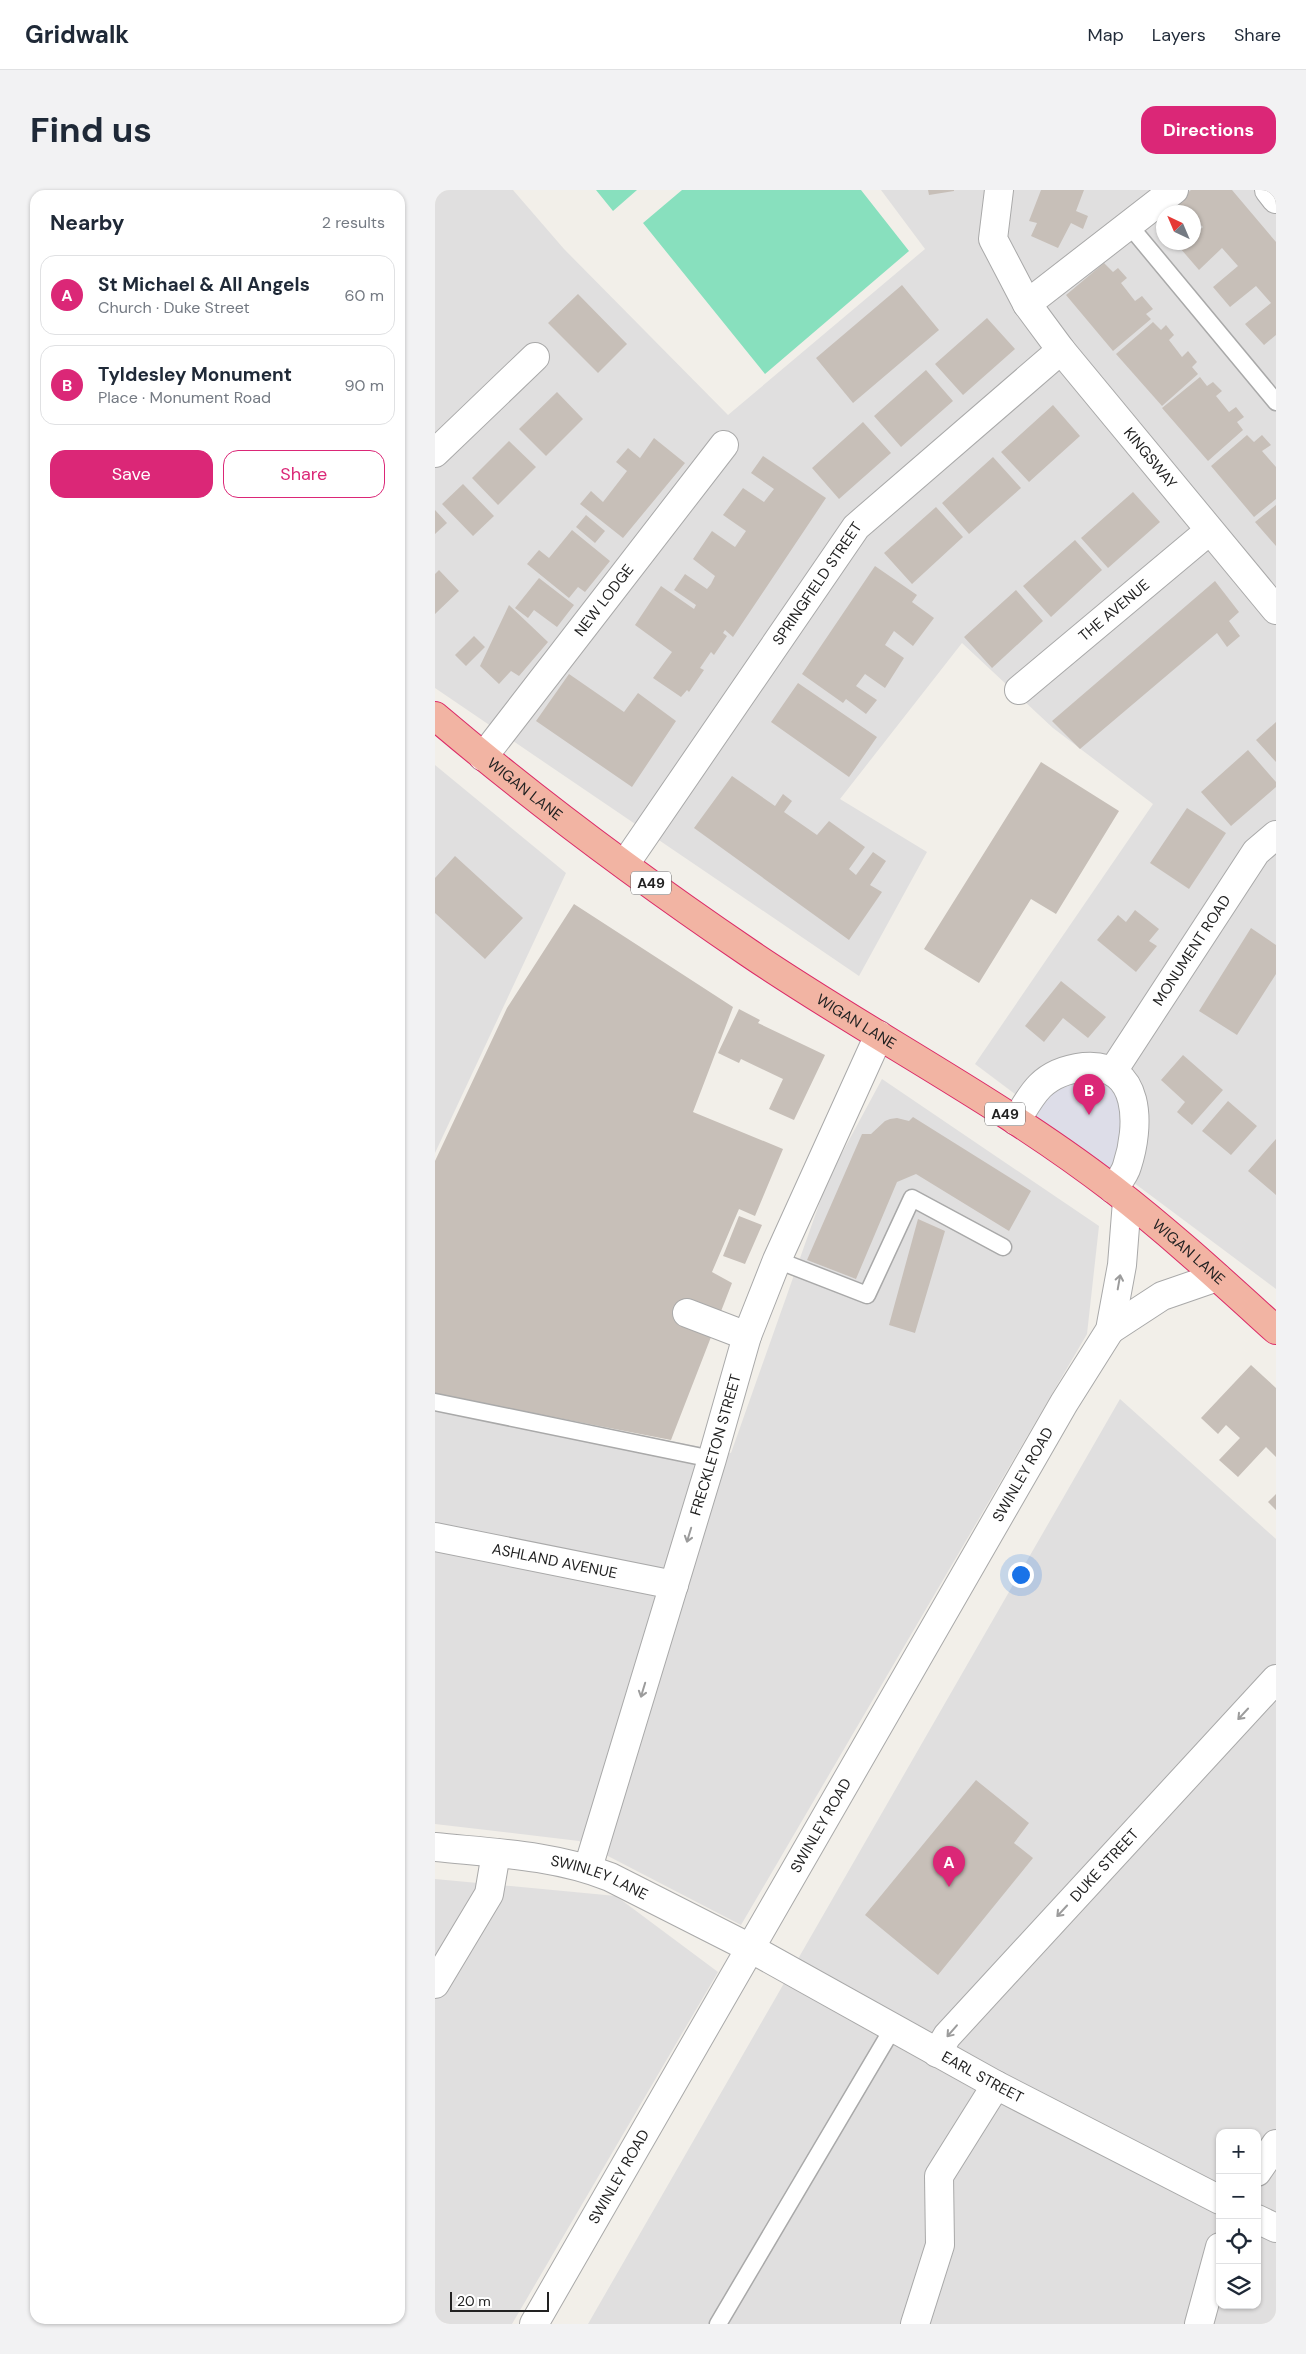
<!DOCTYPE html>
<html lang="en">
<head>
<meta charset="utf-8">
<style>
	body { margin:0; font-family:"DM Sans",sans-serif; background:#f2f2f3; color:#1f2937 }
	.controls { position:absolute; right:15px; bottom:15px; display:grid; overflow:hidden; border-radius:10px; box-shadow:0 1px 4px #0004 }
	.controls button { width:45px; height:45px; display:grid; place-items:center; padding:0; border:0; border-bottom:1px solid #e0e1e3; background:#fff; color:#1f2937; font:25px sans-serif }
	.compass { position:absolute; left:721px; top:15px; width:45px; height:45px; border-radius:50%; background:#fff; box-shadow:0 1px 4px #0004; rotate:316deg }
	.scale { position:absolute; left:15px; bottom:12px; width:99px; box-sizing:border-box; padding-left:5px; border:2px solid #222; border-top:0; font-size:14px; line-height:18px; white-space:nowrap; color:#222; -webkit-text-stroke:4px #fff; paint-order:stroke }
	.you { position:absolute; left:585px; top:1384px; width:18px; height:18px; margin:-12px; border:4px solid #fff; border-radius:50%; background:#1a73e8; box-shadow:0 0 0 8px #1a73e833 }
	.badge { display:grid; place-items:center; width:32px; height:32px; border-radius:50%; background:#db2777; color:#fff; font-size:16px; font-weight:700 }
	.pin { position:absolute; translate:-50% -41px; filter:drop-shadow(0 1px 2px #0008) }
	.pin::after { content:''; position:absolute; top:26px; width:18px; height:15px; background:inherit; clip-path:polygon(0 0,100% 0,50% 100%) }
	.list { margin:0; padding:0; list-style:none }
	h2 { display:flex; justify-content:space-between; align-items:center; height:65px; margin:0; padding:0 20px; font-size:21px }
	h2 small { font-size:16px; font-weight:400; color:#747a83 }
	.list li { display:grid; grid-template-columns:32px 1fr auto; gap:15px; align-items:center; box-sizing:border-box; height:80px; margin:0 10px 10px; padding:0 10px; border:1px solid #e0e1e3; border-radius:15px }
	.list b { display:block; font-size:19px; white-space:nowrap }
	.list p { margin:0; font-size:16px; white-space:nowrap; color:#747a83 }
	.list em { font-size:16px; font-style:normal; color:#747a83 }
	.actions { display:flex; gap:10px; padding:15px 20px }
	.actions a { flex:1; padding:11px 0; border:1px solid #db2777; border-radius:15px; text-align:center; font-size:18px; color:#db2777 }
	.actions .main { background:#db2777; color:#fff }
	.icon { flex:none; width:28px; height:28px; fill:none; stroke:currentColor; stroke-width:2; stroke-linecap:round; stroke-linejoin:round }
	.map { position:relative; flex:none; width:841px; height:2134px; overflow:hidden; border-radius:15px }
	header { display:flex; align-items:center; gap:30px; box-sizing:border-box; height:70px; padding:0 25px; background:#fff; border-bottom:1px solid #e0e1e3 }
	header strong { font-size:24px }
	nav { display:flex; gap:28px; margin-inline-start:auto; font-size:18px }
	.intro { display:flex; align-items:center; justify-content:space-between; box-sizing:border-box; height:120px; padding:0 30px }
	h1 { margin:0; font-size:35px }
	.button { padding:12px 22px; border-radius:15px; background:#db2777; color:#fff; font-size:18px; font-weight:700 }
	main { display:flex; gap:30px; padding:0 30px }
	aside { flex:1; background:#fff; border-radius:15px; box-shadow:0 1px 4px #0004 }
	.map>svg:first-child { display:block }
	.residential { fill:#e0dfdf; fill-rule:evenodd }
	.pitch { fill:#88e0be }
	.plaza { fill:#dddde8 }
	.building { fill:#c7bfb8 }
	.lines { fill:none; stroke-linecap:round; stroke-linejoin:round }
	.service-casing { stroke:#a9a9a9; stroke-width:19 }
	.minor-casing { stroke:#a9a9a9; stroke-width:30 }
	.tertiary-casing { stroke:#a9a9a9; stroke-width:30 }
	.trunk-casing { stroke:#dc2a67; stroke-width:30 }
	.service { stroke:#fff; stroke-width:16 }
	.minor { stroke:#fff; stroke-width:28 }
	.tertiary { stroke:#fff; stroke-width:28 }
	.trunk { stroke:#f2b4a3; stroke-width:28 }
	.oneway { stroke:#9c9c9c }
	.labels { text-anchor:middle; stroke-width:4; stroke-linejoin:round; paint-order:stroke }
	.shield { fill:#fff; stroke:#646464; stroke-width:1 }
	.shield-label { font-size:14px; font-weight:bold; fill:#222 }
	.street-label { font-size:15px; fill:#222; stroke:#fff }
</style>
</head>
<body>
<header>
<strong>Gridwalk</strong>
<nav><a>Map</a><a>Layers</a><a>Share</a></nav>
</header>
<div class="intro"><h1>Find us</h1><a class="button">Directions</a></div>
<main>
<aside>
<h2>Nearby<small>2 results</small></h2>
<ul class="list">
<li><span class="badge">A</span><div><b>St Michael &amp; All Angels</b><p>Church · Duke Street</p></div><em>60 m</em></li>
<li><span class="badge">B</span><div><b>Tyldesley Monument</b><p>Place · Monument Road</p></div><em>90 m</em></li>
</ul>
<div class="actions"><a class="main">Save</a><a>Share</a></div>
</aside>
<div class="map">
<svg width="841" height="2134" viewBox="0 0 841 2134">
	<rect width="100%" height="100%" fill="#f2efe9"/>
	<path class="residential" d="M0 0H78L129 59 293 225 490 59 446 0H841V1099L540 874 718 614 618 538 527 453 405 609 492 662 424 786 0 498ZM728 22H758V52H728Z
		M0 575 131 683 0 963Z
		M447 889 664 1036 652 1144 306 1735 144 1651 0 1634V1204L296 1263 393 989Z
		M685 1209 841 1349V2134H153ZM785 1943H822V2115H785Z
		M0 1689 181 1706 283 1782 77 2134H0Z"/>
	<path class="pitch" d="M161 0H202L178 21Z
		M247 0H426L474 61 330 184 208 33Z"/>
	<path class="plaza" d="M647 877 695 900 678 999 581 931Z"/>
	<path class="building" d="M493 0H519V1L494 5Z
		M606 0H649L641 21 653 26 648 39 636 33 623 58 596 46 602 33 594 31Z
		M756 0H797L841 52V145L829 155 810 134 836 113 821 96 795 117 778 97 803 76 787 58 764 80 745 58 751 52H758V46L768 37 758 27V22H729Z
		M669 73 678 82 683 78 692 88 686 93 700 111 707 106 718 119 711 124 716 129 678 161 631 105Z
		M467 95 504 140 418 213 381 168Z
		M143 104 192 154 163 183 113 133Z
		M552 128 580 159 528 205 500 174Z
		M718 132 726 140 731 135 739 145 734 150 747 167 753 161 762 172 757 177 763 184 727 216 681 164Z
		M491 180 518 211 466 257 439 226Z
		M765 187 772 196 778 192 787 201 781 206 794 222 801 217 809 227 802 232 808 240 773 271 727 218Z
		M122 202 148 229 111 266 84 239Z
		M618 215 645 246 594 292 566 262Z
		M428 232 456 263 404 309 377 278Z
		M812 245 819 252 827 245 836 255 827 261 841 277V309L819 327 776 276Z
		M219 248 250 273 188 348 145 314 156 301 168 312 192 281 181 272 193 258 205 268Z
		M74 251 101 277 63 315 37 288Z
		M328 266 391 308 298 447 290 440 288 443 292 446 279 465 276 462 265 478 269 480 254 502 252 500 246 507 218 488 237 462 200 435 226 396 259 419 261 415 239 400 250 384 272 399 276 394 280 386 258 369 277 341 300 357 311 341 288 325 308 298 329 312 339 299 316 283Z
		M558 267 586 298 534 344 507 313Z
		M28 294 59 326 38 346 7 314Z
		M698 302 725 332 673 378 646 348Z
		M841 315V356L820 332Z
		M501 317 528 347 477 394 449 363Z
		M0 320 12 333 0 344Z
		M151 325 170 341 160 353 141 337Z
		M137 340 175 371 150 402 143 397 134 408 92 374 104 360 114 368Z
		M640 350 667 380 616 427 588 396Z
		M440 376 482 405 477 412 499 428 478 456 459 441 450 455 469 468 450 498 430 484 421 496 442 510 431 524 411 509 408 513 367 484Z
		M4 380 24 401 0 424V384Z
		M104 388 139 415 122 437 99 420 93 428 80 418Z
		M780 391 804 422 794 431 805 446 792 457 782 443 645 559 617 531Z
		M581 400 608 431 557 478 529 447Z
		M74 415 113 452 84 486 76 481 64 494 45 476Z
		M39 446 50 457 31 476 20 465Z
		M134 484 189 522 203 503 241 531 197 597 101 531Z
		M363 493 442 547 414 587 336 532Z
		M841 532V572L821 550Z
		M813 560 841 592V597L796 636 766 602Z
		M606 572 684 621 621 724 596 709 544 793 489 759Z
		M297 586 340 616 348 604 357 611 349 622 382 645 394 631 430 657 414 679 421 685 438 662 451 671 435 695 447 702 414 750 259 638Z
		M752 618 791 643 754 699 715 673Z
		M20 666 88 728 50 769 0 723V688Z
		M139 714 298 817 258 922 348 959 320 1026 304 1019 277 1082 297 1093 236 1250 0 1204V971L72 818Z
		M700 720 724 739 714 751 722 756 701 782 662 750 683 725 691 732Z
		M816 738 841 755V784L802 845 764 821Z
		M626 791 671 827 653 848 628 828 609 852 590 836Z
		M304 819 325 830 323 833 390 865 359 930 334 919 348 889 306 869 304 873 283 863Z
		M748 865 788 900 757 935 742 922 750 912 726 890Z
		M793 911 822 936 796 965 767 941Z
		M478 927 596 1001 574 1041 481 984 462 992 421 1089 372 1070 427 944H436L450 931 455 929 462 928 474 931Z
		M841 949V1005L813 981Z
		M304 1026 327 1035 310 1074 288 1066Z
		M483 1029 510 1041 480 1143 454 1135Z
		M816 1175 841 1198V1267L831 1257 803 1287 784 1270 805 1248 791 1235 783 1244 766 1228Z
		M841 1304V1320L833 1312Z
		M541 1590 594 1633 579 1653 598 1668 503 1785 430 1725Z"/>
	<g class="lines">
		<defs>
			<path id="service" d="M694 35 841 212
				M342 1070 432 1105 477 1008 568 1057
				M0 1212 277 1269
				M283 2134 458 1838"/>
			<g id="minor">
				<path id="s1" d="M564 0 558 49 592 114 626 160 841 420"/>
				<path d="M834 0 841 9"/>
				<path d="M592 114 739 0"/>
				<path d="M0 263 100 167"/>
				<path id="s2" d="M584 500 774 341"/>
				<path id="s3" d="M48 567 289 255"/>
				<path id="s4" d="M190 674 421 337 626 160"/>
				<path id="s5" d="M678 881 821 662 841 645"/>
				<path d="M581 931C588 920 595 906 605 896 617 884 632 879 649 877 707 872 705 937 692 976 690 984 683 992 678 999"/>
				<path d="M252 1123 312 1146"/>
				<path id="s6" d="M0 1347 239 1395"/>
				<path id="s7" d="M153 1678 277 1269 312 1146 342 1070 444 845"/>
				<path id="s8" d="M315 1758 561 1895 785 2010"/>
				<path d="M0 1794 54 1704 61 1663"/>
				<path id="s9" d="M502 1863 512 1846 841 1489"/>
				<path d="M822 1982 841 1954"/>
				<path d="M822 2029 841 2038"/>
				<path d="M480 2134 505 2055 504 1986 561 1895"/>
				<path d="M764 2134 785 2057"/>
			</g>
			<g id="tertiary">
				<path d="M675 1140 727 1106 782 1087"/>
				<path id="s10" d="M0 1657C59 1663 120 1665 175 1687L315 1758"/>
				<path id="s11" d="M99 2134 629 1213 675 1140 687 1075 692 1011"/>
			</g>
			<g id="trunk">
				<path id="s12" d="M0 526C99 610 205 689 314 763 433 844 564 911 678 999 735 1043 788 1092 841 1140"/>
			</g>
		</defs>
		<use href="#service" class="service-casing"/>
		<use href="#minor" class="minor-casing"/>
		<use href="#tertiary" class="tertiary-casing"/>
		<use href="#trunk" class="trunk-casing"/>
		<use href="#service" class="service"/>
		<use href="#minor" class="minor"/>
		<use href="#tertiary" class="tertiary"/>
		<use href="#trunk" class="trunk"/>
	</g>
	<defs><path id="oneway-shaft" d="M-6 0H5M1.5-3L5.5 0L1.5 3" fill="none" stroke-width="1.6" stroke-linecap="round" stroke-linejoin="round" transform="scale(1.25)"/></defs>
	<g class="oneway">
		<use href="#oneway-shaft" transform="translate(684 1092) rotate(-80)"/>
		<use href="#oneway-shaft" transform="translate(254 1345) rotate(107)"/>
		<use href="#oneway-shaft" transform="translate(208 1500) rotate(107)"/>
		<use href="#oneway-shaft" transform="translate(808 1524) rotate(133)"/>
		<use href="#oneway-shaft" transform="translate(627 1721) rotate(133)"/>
		<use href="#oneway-shaft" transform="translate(517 1841) rotate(131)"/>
	</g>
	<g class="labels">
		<g class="shield">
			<rect x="196" y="681.5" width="40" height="23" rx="4"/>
			<rect x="550" y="912.5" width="40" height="23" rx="4"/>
		</g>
		<g class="shield-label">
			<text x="216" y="698">A49</text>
			<text x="570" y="929">A49</text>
		</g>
		<g class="street-label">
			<text dy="5" stroke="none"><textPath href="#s1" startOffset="320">KINGSWAY</textPath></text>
			<text dy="5" stroke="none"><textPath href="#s4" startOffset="340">SPRINGFIELD STREET</textPath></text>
			<text dy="5" stroke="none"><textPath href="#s3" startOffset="198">NEW LODGE</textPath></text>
			<text dy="5" stroke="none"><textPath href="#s2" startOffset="124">THE AVENUE</textPath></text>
			<text dy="5" stroke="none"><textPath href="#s12" startOffset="116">WIGAN LANE</textPath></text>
			<text dy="5" stroke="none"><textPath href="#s5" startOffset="144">MONUMENT ROAD</textPath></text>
			<text dy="5" stroke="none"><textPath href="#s12" startOffset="521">WIGAN LANE</textPath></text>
			<text dy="5" stroke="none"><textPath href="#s12" startOffset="926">WIGAN LANE</textPath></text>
			<text dy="5" stroke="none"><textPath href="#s7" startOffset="442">FRECKLETON STREET</textPath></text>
			<text dy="5" stroke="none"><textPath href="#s11" startOffset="980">SWINLEY ROAD</textPath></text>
			<text dy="5" stroke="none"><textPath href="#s6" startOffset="122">ASHLAND AVENUE</textPath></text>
			<text dy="5" stroke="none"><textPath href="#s11" startOffset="575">SWINLEY ROAD</textPath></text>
			<text dy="5" stroke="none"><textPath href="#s9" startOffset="252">DUKE STREET</textPath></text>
			<text dy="5" stroke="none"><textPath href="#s10" startOffset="168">SWINLEY LANE</textPath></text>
			<text dy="5" stroke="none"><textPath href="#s8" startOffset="266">EARL STREET</textPath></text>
			<text dy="5" stroke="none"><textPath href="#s11" startOffset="170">SWINLEY ROAD</textPath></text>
		</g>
	</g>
</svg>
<div class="controls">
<button>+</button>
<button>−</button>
<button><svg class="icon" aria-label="locate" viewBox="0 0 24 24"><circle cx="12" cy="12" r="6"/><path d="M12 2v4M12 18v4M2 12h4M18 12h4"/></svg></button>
<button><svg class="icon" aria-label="layers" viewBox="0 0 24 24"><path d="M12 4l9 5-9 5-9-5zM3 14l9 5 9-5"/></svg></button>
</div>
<svg class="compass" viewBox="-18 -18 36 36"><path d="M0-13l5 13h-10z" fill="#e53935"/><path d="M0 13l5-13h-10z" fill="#747a83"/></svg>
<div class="scale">20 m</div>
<div class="you"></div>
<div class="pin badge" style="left:514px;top:1697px">A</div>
<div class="pin badge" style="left:654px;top:925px">B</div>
</div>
</main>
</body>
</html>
